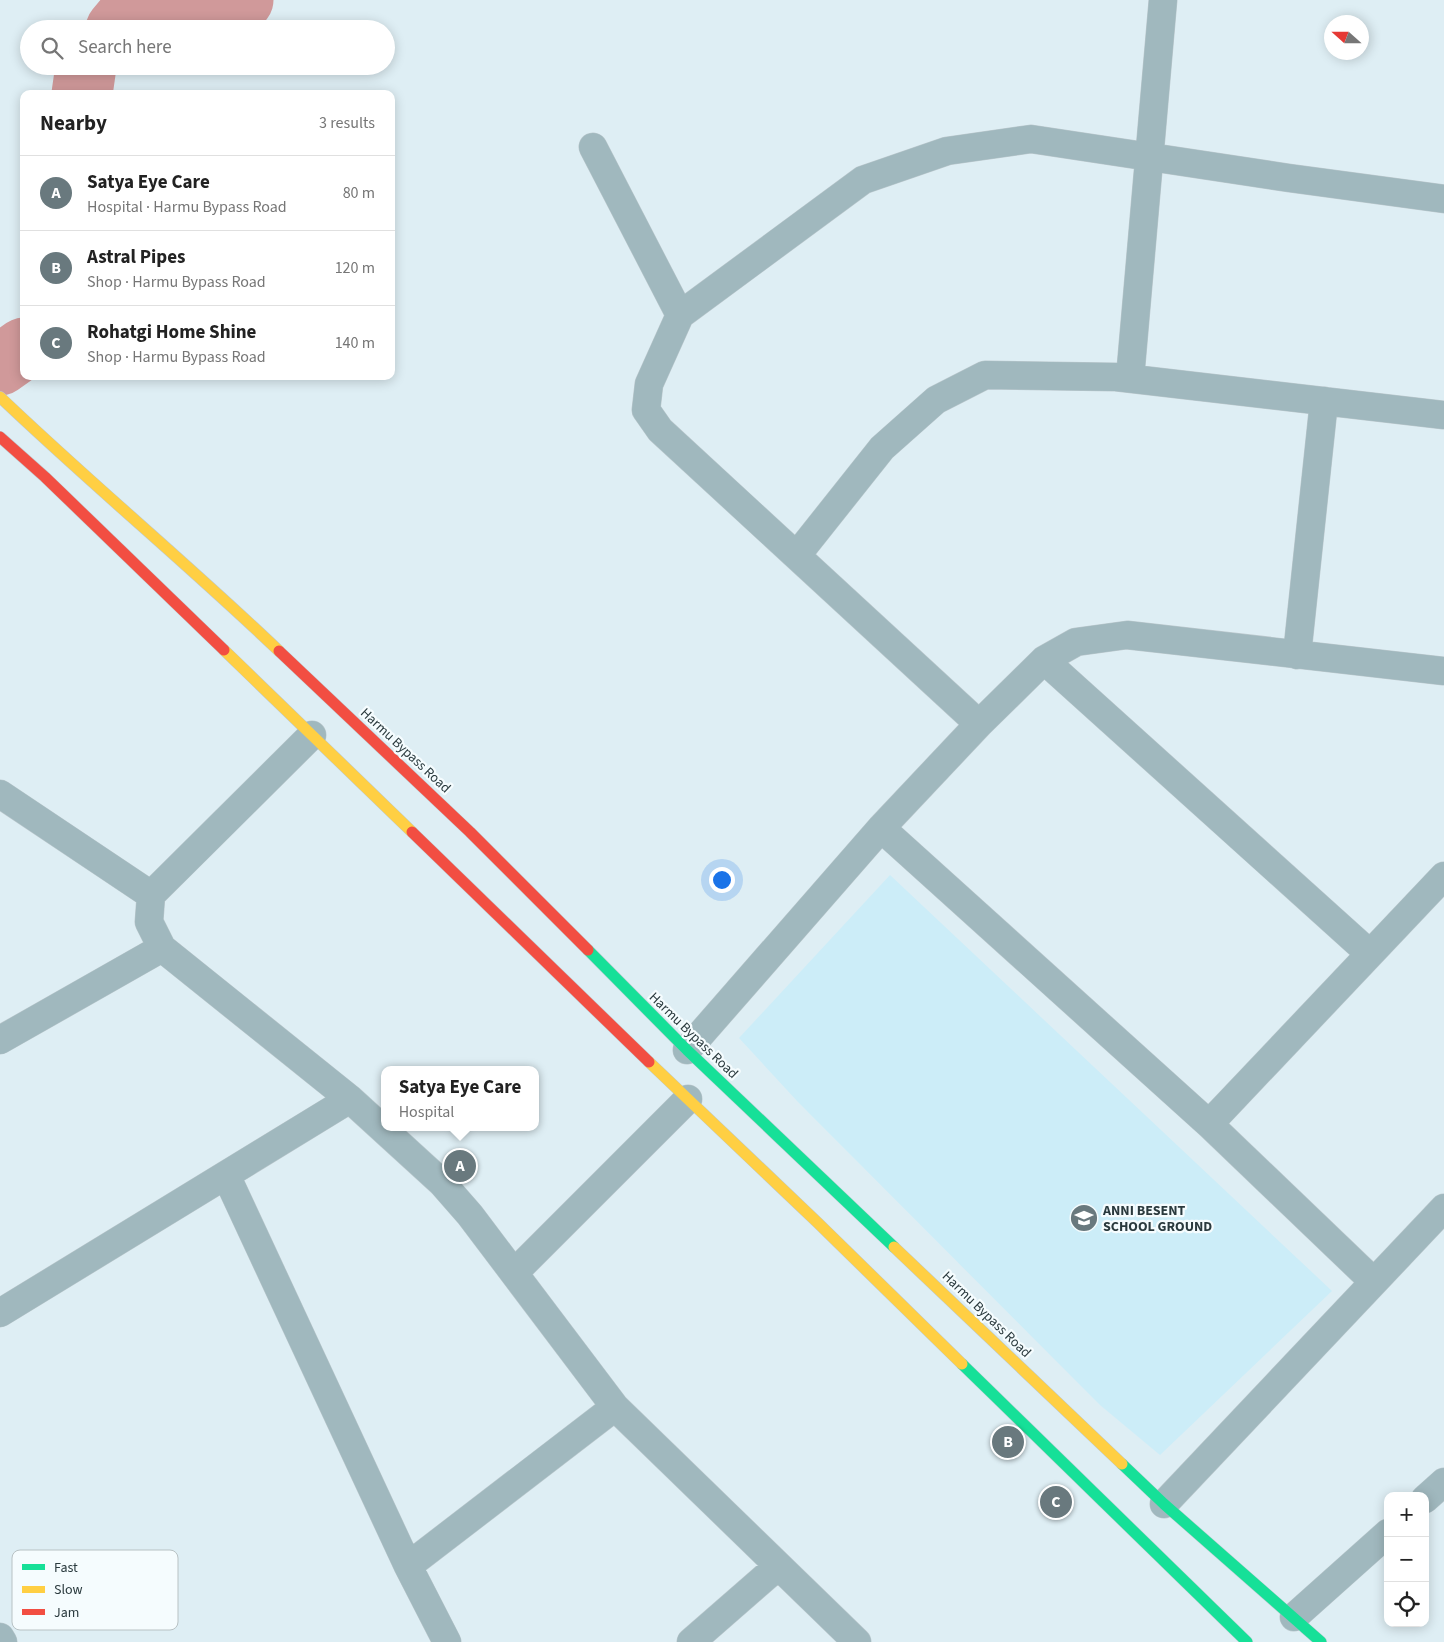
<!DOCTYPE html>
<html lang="en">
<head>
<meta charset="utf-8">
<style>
	body { margin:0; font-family:"Source Sans 3",sans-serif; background:#f2f2f2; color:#222 }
	.controls { position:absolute; right:15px; bottom:15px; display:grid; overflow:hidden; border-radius:10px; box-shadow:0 2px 12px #0003 }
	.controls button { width:45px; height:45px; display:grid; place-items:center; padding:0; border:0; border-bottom:1px solid #e0e0e0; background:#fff; color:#222; font:25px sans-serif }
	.compass { position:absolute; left:1324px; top:15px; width:45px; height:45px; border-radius:50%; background:#fff; box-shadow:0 2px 12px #0003; rotate:291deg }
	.you { position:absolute; left:721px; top:879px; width:18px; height:18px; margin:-12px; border:4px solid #fff; border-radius:50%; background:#1a73e8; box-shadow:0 0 0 8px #1a73e833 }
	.badge { display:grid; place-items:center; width:32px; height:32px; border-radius:50%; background:#69797e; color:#fff; font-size:16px; font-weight:700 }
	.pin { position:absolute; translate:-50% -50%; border:2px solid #fff; box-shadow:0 1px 5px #0006 }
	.popup { position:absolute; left:381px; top:1066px; width:158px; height:65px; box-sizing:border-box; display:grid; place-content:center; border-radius:10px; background:#fff; filter:drop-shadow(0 1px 4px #0005); font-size:16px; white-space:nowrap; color:#767676 }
	.popup b { font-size:19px; color:#222 }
	.popup::after { content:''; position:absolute; left:50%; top:100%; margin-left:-10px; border:10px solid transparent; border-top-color:#fff }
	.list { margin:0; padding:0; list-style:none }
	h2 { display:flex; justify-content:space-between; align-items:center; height:65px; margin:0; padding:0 20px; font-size:21px }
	h2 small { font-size:16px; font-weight:400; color:#767676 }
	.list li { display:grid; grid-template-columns:32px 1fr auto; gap:15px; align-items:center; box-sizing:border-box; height:75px; padding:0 20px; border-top:1px solid #e0e0e0 }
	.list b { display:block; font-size:19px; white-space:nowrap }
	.list p { margin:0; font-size:16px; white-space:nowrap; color:#767676 }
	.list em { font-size:16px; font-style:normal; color:#767676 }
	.icon { flex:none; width:28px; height:28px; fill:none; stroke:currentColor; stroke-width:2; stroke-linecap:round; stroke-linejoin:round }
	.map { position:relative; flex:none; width:1444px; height:1642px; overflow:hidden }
	.search { position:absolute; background:#fff; box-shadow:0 2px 12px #0003; left:20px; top:20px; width:375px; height:55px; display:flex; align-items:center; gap:12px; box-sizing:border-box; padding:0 18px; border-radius:28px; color:#767676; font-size:19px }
	.panel { position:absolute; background:#fff; box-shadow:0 2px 12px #0003; left:20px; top:90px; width:375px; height:290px; border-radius:10px }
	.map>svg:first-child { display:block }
	.built { fill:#ccedf8 }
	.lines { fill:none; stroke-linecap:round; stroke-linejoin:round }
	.river { stroke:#d0999a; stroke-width:61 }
	.street-casing { stroke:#bcc9ce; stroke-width:29 }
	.fast-casing { stroke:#bcc9ce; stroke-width:12 }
	.slow-casing { stroke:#bcc9ce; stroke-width:12 }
	.jam-casing { stroke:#bcc9ce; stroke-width:12 }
	.street { stroke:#a0b8be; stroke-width:28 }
	.fast { stroke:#16e098; stroke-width:11 }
	.slow { stroke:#ffcf43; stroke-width:11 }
	.jam { stroke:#f24e42; stroke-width:11 }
	.labels { text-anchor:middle; stroke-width:4.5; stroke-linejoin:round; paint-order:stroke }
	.street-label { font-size:14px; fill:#2a3a3e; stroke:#f5fcfe }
	.poi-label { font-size:14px; font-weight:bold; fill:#2a3a3e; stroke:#f5fcfe; text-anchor:start }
	.key { fill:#f5fcfe; stroke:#b8c2c4; stroke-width:1 }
	.key-label { font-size:14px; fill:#2a3a3e }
</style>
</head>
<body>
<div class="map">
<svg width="1444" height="1642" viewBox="0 0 1444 1642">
	<rect width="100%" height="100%" fill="#deeef4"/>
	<path class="built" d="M890 875 1332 1291 1160 1455 1100 1405 798 1102 739 1038Z"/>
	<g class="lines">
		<path class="river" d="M116 29 130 12 243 0
			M82 94 86 66
			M0 365 24 348"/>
		<defs>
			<path id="street" d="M593 147 680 315
				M1130 378 1163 0
				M797 555 882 448 936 400 985 375 1116 377 1444 415
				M1297 655 1324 401
				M1044 660 1369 953
				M979 724 660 430 646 410 649 384 680 315 863 180 947 151 1031 139 1289 178 1444 199
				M0 794 151 895
				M881 828 1209 1124 1374 1282
				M162 948 149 922 151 895 312 735
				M0 1040 162 948 350 1099 442 1183 470 1215 615 1407 857 1642
				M687 1050 881 828 979 724 1044 660 1076 642 1127 635 1444 671
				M1209 1124 1444 876
				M226 1175 408 1566 447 1642
				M514 1273 688 1099
				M0 1313 350 1099
				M1425 1499 1444 1482
				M1164 1504 1444 1208
				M408 1566 615 1407
				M1294 1617 1388 1533
				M0 1637 3 1642
				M691 1642 778 1566"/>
			<path id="fast" d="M588 950 687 1050 894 1247
				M962 1364 1247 1642
				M1122 1464 1164 1504 1321 1642"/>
			<path id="slow" d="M0 397C91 484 188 564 279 651
				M224 650 412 832
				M649 1062 818 1223 962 1364
				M894 1247 1122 1464"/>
			<path id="jam" d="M0 437 45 477 224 650
				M279 651 470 832 588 950
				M412 832 649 1062"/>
		</defs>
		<use href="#street" class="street-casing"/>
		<use href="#fast" class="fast-casing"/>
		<use href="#slow" class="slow-casing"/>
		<use href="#jam" class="jam-casing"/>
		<use href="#street" class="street"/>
		<use href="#fast" class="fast"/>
		<use href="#slow" class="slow"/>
		<use href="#jam" class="jam"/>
	</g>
	<defs>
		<symbol id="school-disc" viewBox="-11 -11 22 22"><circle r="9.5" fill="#69797e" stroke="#f5fcfe"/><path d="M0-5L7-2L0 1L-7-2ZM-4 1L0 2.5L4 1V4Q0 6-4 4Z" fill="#fff"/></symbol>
	</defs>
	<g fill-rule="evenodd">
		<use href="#school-disc" x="1068" y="1202" width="32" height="32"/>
	</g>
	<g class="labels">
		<g class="street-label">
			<text transform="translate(406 750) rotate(43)" y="5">Harmu Bypass Road</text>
			<text transform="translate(694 1035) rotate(44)" y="5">Harmu Bypass Road</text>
			<text transform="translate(987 1314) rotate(44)" y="5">Harmu Bypass Road</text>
		</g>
		<g class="poi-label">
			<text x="1103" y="1215">ANNI BESENT<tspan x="1103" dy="16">SCHOOL GROUND</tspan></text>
		</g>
	</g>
	<rect x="12" y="1550" width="166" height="80" rx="8" class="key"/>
	<rect x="22" y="1564" width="23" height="6" fill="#16e098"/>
	<rect x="22" y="1586" width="23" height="7" fill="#ffcf43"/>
	<rect x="22" y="1609" width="23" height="6" fill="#f24e42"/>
	<g class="key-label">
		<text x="54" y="1572">Fast</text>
		<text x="54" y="1594">Slow</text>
		<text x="54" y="1617">Jam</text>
	</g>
</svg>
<div class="controls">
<button>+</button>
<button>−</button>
<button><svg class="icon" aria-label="locate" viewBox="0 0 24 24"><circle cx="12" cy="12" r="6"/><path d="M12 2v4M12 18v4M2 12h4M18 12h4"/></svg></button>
</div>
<svg class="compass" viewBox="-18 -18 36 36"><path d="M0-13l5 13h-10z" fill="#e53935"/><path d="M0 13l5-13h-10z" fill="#767676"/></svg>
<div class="you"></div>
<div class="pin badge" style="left:460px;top:1166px">A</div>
<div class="popup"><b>Satya Eye Care</b>Hospital</div>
<div class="pin badge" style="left:1008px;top:1442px">B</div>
<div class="pin badge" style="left:1056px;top:1502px">C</div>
<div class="search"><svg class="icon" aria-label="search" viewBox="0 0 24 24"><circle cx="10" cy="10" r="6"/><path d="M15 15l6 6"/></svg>Search here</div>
<section class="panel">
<h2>Nearby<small>3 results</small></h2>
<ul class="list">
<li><span class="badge">A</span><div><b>Satya Eye Care</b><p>Hospital · Harmu Bypass Road</p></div><em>80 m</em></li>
<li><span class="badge">B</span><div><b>Astral Pipes</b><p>Shop · Harmu Bypass Road</p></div><em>120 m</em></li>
<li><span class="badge">C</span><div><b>Rohatgi Home Shine</b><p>Shop · Harmu Bypass Road</p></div><em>140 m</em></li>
</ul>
</section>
</div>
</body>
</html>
